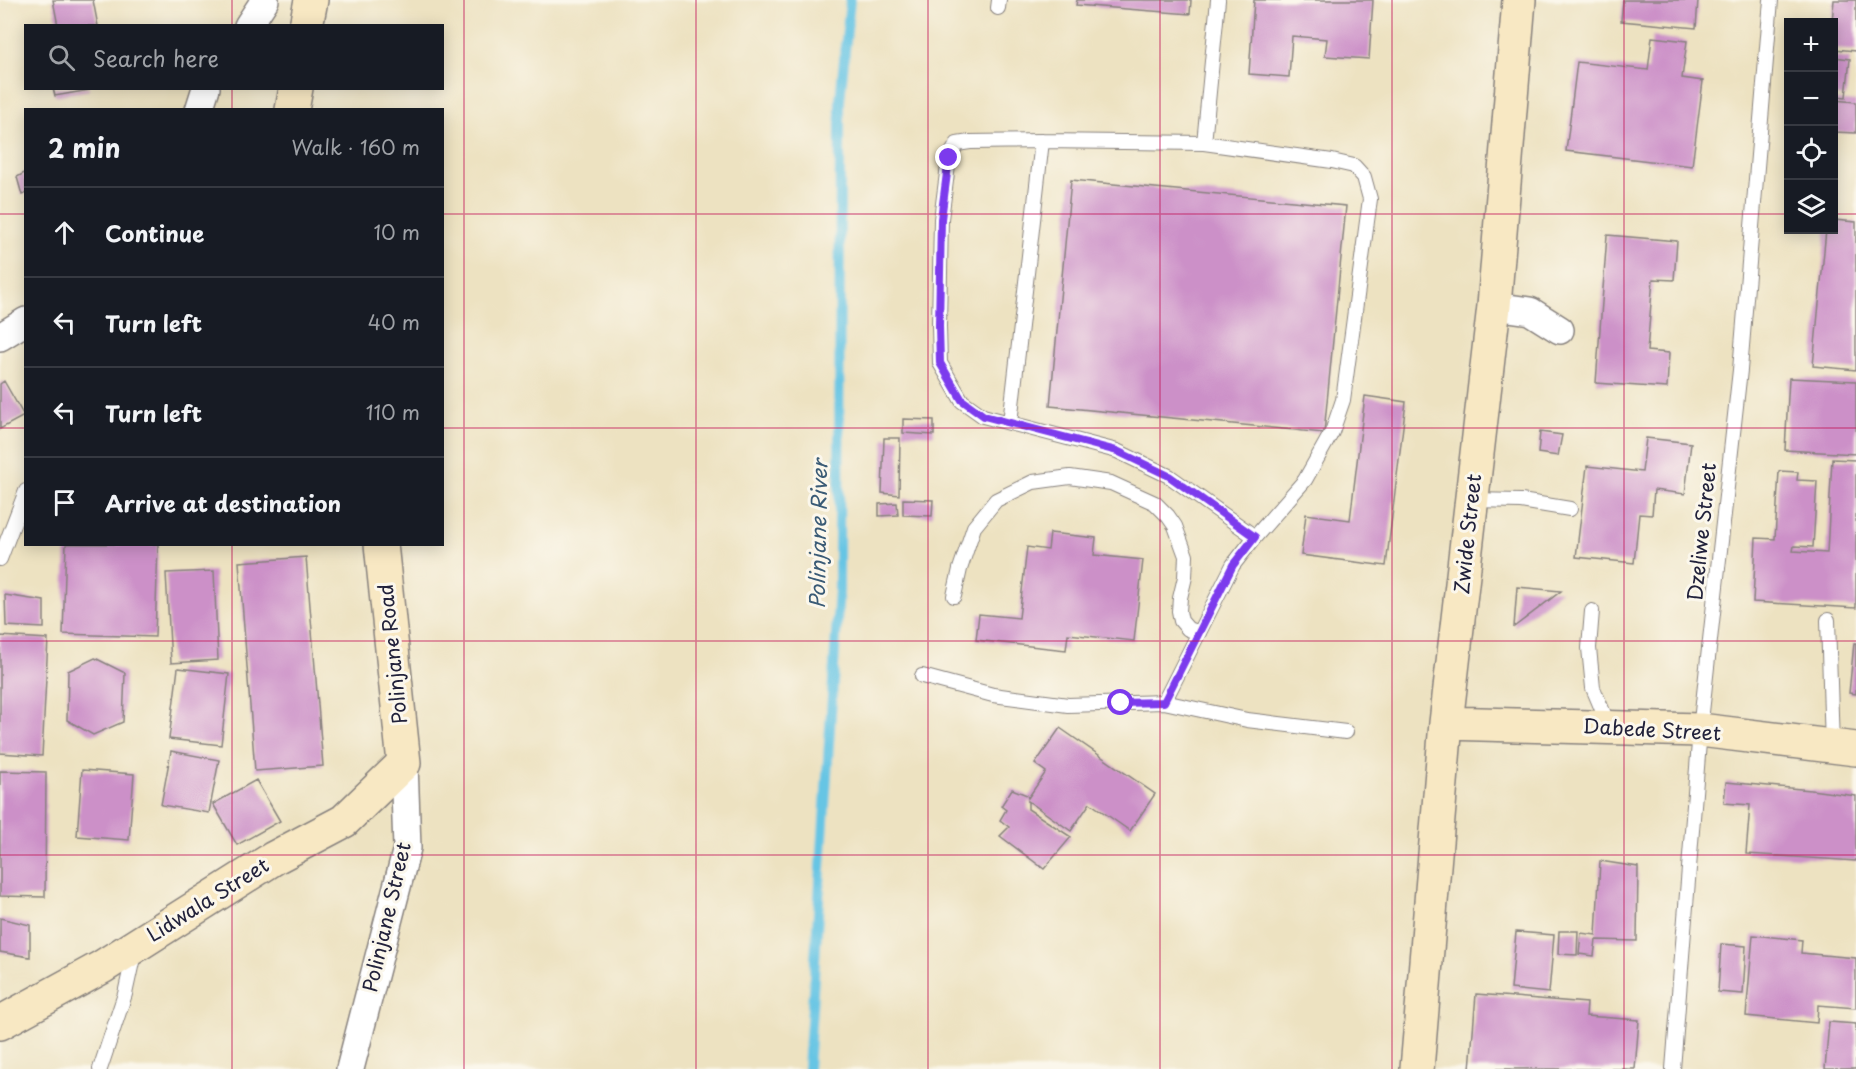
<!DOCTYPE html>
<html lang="en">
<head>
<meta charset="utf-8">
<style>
	body { margin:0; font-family:"Playpen Sans",sans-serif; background:#20242c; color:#f1f3f6 }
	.controls { position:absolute; right:18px; top:18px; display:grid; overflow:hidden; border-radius:0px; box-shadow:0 3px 15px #0003 }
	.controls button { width:54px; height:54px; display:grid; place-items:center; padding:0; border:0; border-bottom:2px solid #363941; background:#171b24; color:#f1f3f6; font:30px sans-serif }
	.stop { position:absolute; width:18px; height:18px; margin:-14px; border:4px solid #7c3aed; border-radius:50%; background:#fff }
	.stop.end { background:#7c3aed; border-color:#fff; box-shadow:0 2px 6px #0008 }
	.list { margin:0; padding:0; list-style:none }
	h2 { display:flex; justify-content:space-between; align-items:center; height:78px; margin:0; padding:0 24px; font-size:26px }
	h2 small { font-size:20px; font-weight:400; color:#9ea1a6 }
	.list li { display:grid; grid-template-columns:39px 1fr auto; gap:18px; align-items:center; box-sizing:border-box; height:90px; padding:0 24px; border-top:2px solid #363941 }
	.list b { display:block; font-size:22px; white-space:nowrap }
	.list em { font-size:20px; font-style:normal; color:#9ea1a6 }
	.icon { flex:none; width:33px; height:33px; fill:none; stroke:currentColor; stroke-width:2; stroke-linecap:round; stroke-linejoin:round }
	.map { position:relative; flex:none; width:1856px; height:1069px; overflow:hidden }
	.search { position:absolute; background:#171b24; box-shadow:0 3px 15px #0003; left:24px; top:24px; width:420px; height:66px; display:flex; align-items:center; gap:15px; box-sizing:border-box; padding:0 21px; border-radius:0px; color:#9ea1a6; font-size:22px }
	.panel { position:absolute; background:#171b24; box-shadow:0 3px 15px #0003; left:24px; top:108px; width:420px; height:438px; border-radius:0px }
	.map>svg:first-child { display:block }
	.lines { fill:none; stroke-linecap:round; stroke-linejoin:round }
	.stream { stroke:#66c5e4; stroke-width:10 }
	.building { fill:#cc90c8 }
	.lane-casing { stroke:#88827e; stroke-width:16 }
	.street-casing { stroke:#88827e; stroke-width:30 }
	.secondary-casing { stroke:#88827e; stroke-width:36 }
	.lane { stroke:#fff; stroke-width:14 }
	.street { stroke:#fff; stroke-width:27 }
	.secondary { stroke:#f8e8c3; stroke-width:33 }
	.route { stroke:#7c3aed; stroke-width:8 }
	.grid { fill:none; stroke:#c2185b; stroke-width:1.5; stroke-opacity:0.55 }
	.labels { text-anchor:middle; stroke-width:6; stroke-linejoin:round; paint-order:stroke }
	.street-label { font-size:20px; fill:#22223b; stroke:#fbf7ec }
	.water-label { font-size:21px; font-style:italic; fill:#3a5b76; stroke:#fbf7ec }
</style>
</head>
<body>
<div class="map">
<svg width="1856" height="1069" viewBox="0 0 1856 1069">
	<rect width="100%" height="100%" fill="#fbf7ec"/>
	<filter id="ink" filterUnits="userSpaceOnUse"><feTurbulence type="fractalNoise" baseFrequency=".0167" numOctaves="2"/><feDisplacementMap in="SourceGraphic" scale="12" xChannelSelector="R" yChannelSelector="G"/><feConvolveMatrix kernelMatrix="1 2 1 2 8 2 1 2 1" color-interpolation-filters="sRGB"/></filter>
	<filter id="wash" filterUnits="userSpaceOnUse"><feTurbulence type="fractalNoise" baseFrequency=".008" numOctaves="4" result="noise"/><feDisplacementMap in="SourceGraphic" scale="24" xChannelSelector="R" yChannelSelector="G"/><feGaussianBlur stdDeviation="1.35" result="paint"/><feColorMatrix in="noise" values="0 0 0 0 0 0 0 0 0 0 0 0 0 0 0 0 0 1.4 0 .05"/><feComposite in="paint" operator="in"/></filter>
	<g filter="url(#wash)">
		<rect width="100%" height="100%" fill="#ede2c1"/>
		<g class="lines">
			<path class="stream" d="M808 1069 839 589 840 100 850 0"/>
		</g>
		<g id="blocks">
			<path class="building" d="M53 0H93L98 26H58Z
				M1077 0H1191L1190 14 1076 5Z
				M1254 0H1373L1369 59 1325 56 1327 39 1292 36 1289 77 1249 74Z
				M1623 0H1698L1696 28 1621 21Z
				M1834 0H1856V51L1834 49V22H1832Z
				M1652 37 1687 41 1682 78 1703 81 1692 166 1566 151 1577 62 1648 70Z
				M1834 57 1850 59 1846 97 1834 96Z
				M53 88H89V90L55 96Z
				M1834 100 1856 102V133L1834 132Z
				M26 172V193L22 195 17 177Z
				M1071 180 1346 206 1324 433 1050 406Z
				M1834 220 1856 222V370L1813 366 1826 230H1834Z
				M1607 235 1677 241 1674 280 1653 279 1647 351 1669 353 1667 388 1596 383Z
				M1789 378 1856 381V454L1785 450Z
				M4 381 24 416 0 429V384Z
				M1365 396 1406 402 1386 566 1301 555 1306 514 1350 520Z
				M903 419 934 420V435L903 433Z
				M1540 432 1562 435 1558 456 1538 453Z
				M884 438H900L899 495 882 493Z
				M1646 438 1691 443 1685 494 1654 490 1652 515 1639 514 1634 563 1576 557 1587 466 1642 472Z
				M1832 459 1856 460V608L1753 602 1756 538 1775 539 1779 471 1798 472 1797 480 1817 481 1813 547 1794 546 1793 551 1827 553Z
				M903 499 933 500 932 516 903 515Z
				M897 503 898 515 879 516V504Z
				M1050 533 1096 538 1094 555 1143 560 1134 641 1068 634 1066 650 976 640 979 614 1019 618 1027 547 1048 550Z
				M66 544H158L155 637 63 634Z
				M306 557 323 766 255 771 239 562Z
				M214 571 218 660 171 663 166 573Z
				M1517 587 1561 591 1514 627Z
				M5 595 44 601V628L6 626Z
				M0 636 48 639 42 756 0 753Z
				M1854 643H1856V694L1849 693Z
				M95 658 125 673 123 722 93 735 67 720 68 671Z
				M178 668 229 674 221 745 169 739Z
				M1060 728 1155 794 1130 831 1090 803 1071 831 1028 801V809L1071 837 1044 869 1000 836 1009 827 1000 820 1006 810 1001 806 1012 789 1027 795 1028 798 1046 772 1035 764Z
				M171 751 219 760 209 813 161 805Z
				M82 770 134 774 129 840 77 836Z
				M0 771 46 772 45 897 0 896Z
				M256 780 280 821 237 845 213 804Z
				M1726 782 1811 790 1856 796V861L1746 854 1750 805 1724 803Z
				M1600 861 1638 867 1637 941 1596 940 1594 956 1579 954 1581 933 1596 935Z
				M0 918 30 925V957L0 952Z
				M1559 931H1578L1577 955 1558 954Z
				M1516 932 1554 935 1549 993 1511 989Z
				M1753 935 1802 940 1801 953 1856 958V1008L1818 1005 1817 1023 1746 1016Z
				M1721 944 1746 946 1743 994 1718 992Z
				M1476 994 1587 1003 1586 1016 1639 1020 1635 1069H1470Z
				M1829 1022 1856 1024V1069H1825Z"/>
		</g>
	</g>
	<g filter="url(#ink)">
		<use href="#blocks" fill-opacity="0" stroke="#88827e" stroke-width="1.5"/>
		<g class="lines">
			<defs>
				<path id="lane" d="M998 8 999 0
					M1204 143 1218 0
					M1010 423 1042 141
					M1472 500 1521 501 1570 509
					M1255 537 1305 480 1332 432 1343 400 1370 199 1364 177 1354 166 1332 161 1204 143 1042 141 970 142 957 144 949 158 941 219 939 326 940 363 962 401 983 416 1117 451 1169 476 1255 537 1233 565 1164 702 1247 720 1346 732
					M0 559 26 491
					M954 596 960 569 974 527 996 500 1033 482 1070 477 1111 483 1155 503 1168 516 1175 526 1186 556 1185 577 1180 598 1179 611 1181 621 1188 629 1199 633
					M1592 611 1589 648 1593 688 1609 726
					M1828 620 1832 746
					M922 676 993 695 1068 705 1164 702
					M100 1069 125 994 134 953
					M1673 1069 1700 730 1740 370 1771 0"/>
				<path id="street" d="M248 26 265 0
					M199 110 206 88
					M1494 306 1530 311 1560 330
					M0 337 26 321
					M350 1069 407 848 404 763"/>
				<path id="secondary" d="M306 26 311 0
					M292 110 296 88
					M1446 723 1700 730 1856 749
					M0 1023 102 967 274 858 344 821 404 763 381 544
					M1417 1069 1446 723 1494 306 1519 0"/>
			</defs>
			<use href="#lane" class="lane-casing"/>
			<use href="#street" class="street-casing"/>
			<use href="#secondary" class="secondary-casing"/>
			<use href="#lane" class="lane"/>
			<use href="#street" class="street"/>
			<use href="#secondary" class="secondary"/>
		</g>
	</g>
	<g class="lines" filter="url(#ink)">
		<path class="route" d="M949 158 941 219 939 326 940 363 962 400 984 416 1117 451 1169 476 1255 537 1233 565 1164 702 1121 703"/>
	</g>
	<path class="grid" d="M232 0V26M464 0V1069M696 0V1069M928 0V1069M1160 0V1069M1392 0V1069M1624 0V1069M232 88V110M0 214H26M442 214H1788M1834 214H1856M0 428H26M442 428H1856M232 544V1069M0 641H1856M0 855H1856"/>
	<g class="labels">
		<g class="street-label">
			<text transform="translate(1702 532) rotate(-84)" y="7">Dzeliwe Street</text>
			<text transform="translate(1468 534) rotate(-84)" y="7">Zwide Street</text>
			<text transform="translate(393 654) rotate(-96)" y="7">Polinjane Road</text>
			<text transform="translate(1652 730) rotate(3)" y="7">Dabede Street</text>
			<text transform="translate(208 900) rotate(-32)" y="7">Lidwala Street</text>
			<text transform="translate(387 917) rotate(-77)" y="7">Polinjane Street</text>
		</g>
		<g class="water-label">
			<text transform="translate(819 534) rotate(-89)" y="7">Polinjane River</text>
		</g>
	</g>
</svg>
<div class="controls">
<button>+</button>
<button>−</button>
<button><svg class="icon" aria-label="locate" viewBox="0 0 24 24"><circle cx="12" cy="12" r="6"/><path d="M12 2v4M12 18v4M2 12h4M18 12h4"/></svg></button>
<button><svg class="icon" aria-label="layers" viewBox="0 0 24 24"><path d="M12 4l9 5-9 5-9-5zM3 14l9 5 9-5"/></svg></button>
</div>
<div class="stop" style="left:1121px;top:703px"></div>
<div class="stop end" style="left:949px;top:158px"></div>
<div class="search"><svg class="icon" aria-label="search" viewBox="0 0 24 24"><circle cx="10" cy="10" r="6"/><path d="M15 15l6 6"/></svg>Search here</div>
<section class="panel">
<h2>2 min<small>Walk · 160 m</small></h2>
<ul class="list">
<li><svg class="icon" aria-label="ahead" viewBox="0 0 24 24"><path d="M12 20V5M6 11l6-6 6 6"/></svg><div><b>Continue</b></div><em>10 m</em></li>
<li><svg class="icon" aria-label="left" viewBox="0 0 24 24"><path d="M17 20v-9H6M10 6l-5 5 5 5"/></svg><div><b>Turn left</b></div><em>40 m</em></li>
<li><svg class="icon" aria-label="left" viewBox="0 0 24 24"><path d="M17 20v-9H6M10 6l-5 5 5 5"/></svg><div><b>Turn left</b></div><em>110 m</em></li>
<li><svg class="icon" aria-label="arrive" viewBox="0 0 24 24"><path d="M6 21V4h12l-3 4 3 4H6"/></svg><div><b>Arrive at destination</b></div></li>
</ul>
</section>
</div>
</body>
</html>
